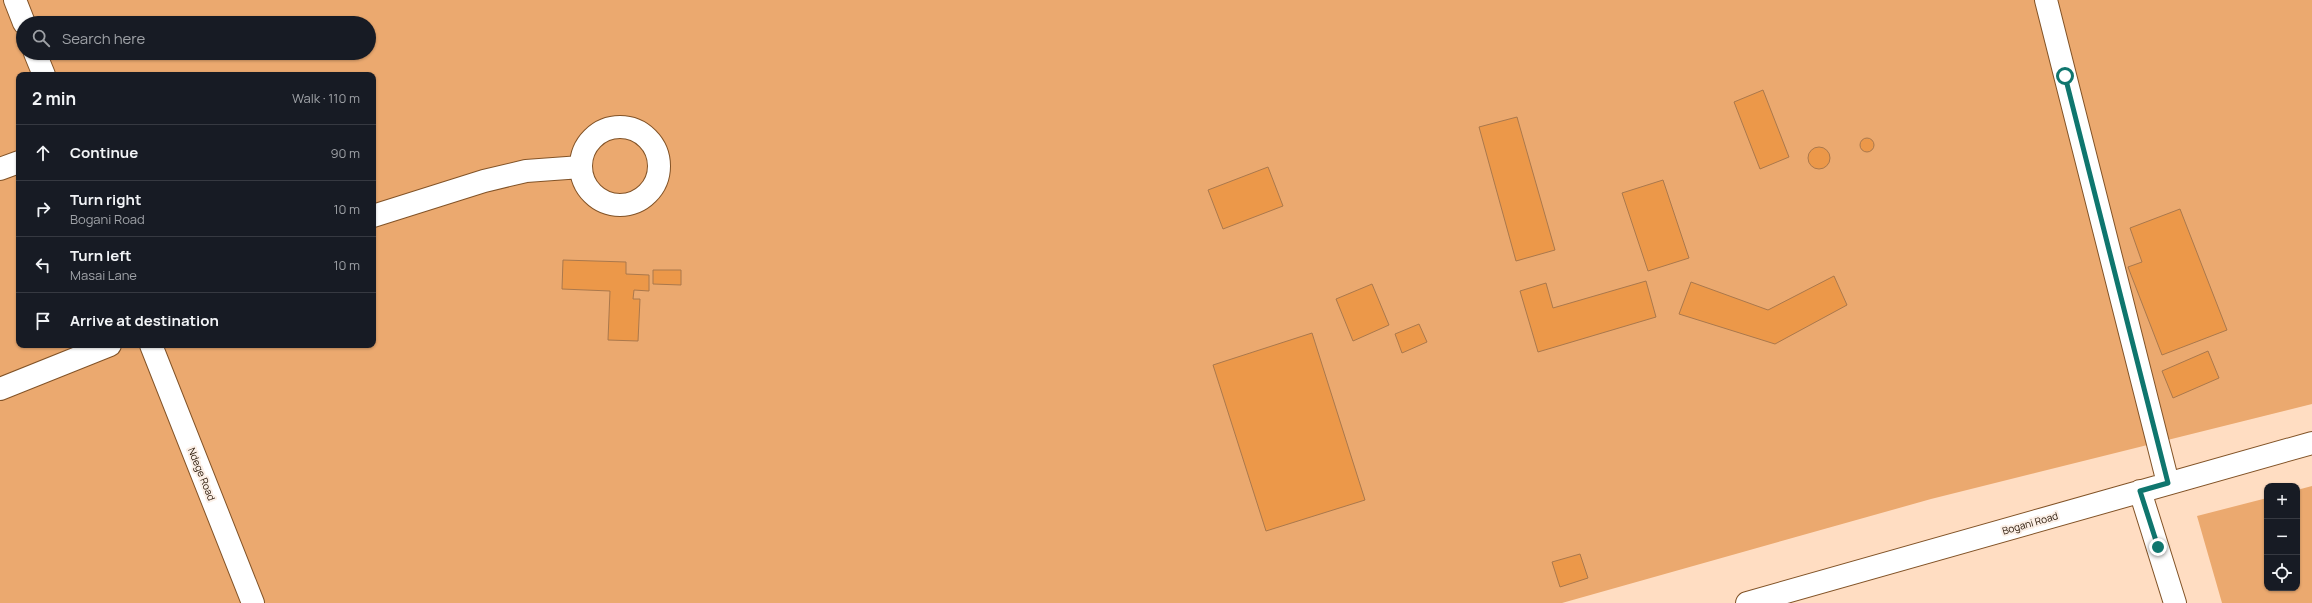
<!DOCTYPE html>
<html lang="en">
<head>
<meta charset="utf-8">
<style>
	body { margin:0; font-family:Manrope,sans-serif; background:#20242c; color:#f1f3f6 }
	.controls { position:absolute; right:12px; bottom:12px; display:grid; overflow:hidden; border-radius:8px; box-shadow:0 1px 3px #0004 }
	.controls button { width:36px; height:36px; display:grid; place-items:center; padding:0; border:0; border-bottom:1px solid #363941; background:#171b24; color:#f1f3f6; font:20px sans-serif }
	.stop { position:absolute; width:12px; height:12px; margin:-9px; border:3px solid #0f766e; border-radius:50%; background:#fff }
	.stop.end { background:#0f766e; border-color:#fff; box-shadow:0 1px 4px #0008 }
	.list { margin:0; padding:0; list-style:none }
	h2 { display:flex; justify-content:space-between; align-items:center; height:52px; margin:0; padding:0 16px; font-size:17px }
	h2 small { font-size:13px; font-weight:400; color:#9ea1a6 }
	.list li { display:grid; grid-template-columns:26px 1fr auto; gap:12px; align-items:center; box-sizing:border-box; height:56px; padding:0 16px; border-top:1px solid #363941 }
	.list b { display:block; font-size:15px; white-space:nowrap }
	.list p { margin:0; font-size:13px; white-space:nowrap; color:#9ea1a6 }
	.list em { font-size:13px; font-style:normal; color:#9ea1a6 }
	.icon { flex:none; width:22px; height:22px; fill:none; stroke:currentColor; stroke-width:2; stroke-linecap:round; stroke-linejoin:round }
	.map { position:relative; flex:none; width:2312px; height:603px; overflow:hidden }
	.search { position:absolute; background:#171b24; box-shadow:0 1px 3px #0004; left:16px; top:16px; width:360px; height:44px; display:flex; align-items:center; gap:10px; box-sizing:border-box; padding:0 14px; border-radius:22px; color:#9ea1a6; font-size:15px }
	.panel { position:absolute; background:#171b24; box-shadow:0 1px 3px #0004; left:16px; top:72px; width:360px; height:276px; border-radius:8px }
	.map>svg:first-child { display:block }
	.green { fill:#eba96f; fill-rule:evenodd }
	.building { fill:#ec9849; stroke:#aa784c }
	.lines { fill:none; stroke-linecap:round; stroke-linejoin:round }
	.minor-casing { stroke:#825327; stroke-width:24 }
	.minor { stroke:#fff; stroke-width:22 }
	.route { stroke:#0f766e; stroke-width:5 }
	.labels { text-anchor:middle; stroke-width:4; stroke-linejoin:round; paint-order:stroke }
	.street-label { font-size:10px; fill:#271403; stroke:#fbefe6 }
</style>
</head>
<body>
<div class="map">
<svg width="2312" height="603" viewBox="0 0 2312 603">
	<rect width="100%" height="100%" fill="#ffddc2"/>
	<path class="green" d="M0 0H2312V404L1931 499 1562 603H0ZM23 23H369V53H23ZM19 75H373V345H19Z
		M2312 486V603H2222L2197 516 2267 498V588H2297V490Z"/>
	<path class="building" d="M1763 90 1789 157 1760 169 1734 102Z
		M1517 117 1555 250 1516 261 1479 127Z
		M1860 145a7 7 0 1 1 14 0a7 7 0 1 1-14 0Z
		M1808 158a11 11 0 1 1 22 0a11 11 0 1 1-22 0Z
		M1268 167 1283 206 1223 229 1208 190Z
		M1663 180 1689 258 1648 271 1622 193Z
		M2180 209 2227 330 2162 355 2128 267 2142 262 2130 228Z
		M563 260 626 262V274L649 275V291L634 290 633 299H640L638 341 608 340 610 291 562 289Z
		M653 270H681V285L653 284Z
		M1834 276 1847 305 1775 344 1679 314 1691 282 1768 310Z
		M1646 281 1656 317 1538 352 1520 291 1546 283 1553 308Z
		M1372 284 1389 325 1353 341 1336 299Z
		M1419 324 1427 342 1402 353 1395 334Z
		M1312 333 1365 500 1266 531 1213 365Z
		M2208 351 2219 378 2173 398 2162 371Z
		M1580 554 1588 578 1560 587 1552 562Z"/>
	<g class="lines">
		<defs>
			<path id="minor" d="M15 0 24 23
				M2046 0 2168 483
				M35 53 44 75
				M581 166a39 39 0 1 1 78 0a39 39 0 1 1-78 0Z
				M0 169 19 162
				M373 216 484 181 526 171 581 167
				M151 345 253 603
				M0 389 110 345
				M2140 491 2175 603
				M1747 603 2312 443"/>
		</defs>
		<use href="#minor" class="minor-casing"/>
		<use href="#minor" class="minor"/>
	</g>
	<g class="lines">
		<path class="route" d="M2065 76 2168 483 2140 491 2158 547"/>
	</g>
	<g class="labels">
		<g class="street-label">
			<text transform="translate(202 474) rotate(68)" y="4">Ndege Road</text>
			<text transform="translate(2030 523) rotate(-16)" y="4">Bogani Road</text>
		</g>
	</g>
</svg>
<div class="controls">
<button>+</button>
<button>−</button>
<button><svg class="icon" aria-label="locate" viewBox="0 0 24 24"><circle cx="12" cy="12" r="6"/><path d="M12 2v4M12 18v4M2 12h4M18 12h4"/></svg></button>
</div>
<div class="stop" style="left:2065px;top:76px"></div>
<div class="stop end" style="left:2158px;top:547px"></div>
<div class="search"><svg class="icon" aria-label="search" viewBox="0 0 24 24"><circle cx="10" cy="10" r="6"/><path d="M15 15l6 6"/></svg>Search here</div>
<section class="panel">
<h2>2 min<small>Walk · 110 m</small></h2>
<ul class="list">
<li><svg class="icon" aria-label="ahead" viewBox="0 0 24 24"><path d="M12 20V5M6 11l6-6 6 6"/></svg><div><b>Continue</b></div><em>90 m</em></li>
<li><svg class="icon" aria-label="right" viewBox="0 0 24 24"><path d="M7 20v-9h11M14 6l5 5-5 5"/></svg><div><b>Turn right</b><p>Bogani Road</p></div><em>10 m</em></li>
<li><svg class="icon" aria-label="left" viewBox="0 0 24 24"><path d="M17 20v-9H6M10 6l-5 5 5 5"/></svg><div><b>Turn left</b><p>Masai Lane</p></div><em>10 m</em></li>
<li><svg class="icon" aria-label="arrive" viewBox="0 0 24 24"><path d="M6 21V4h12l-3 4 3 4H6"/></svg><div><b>Arrive at destination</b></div></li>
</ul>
</section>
</div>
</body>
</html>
